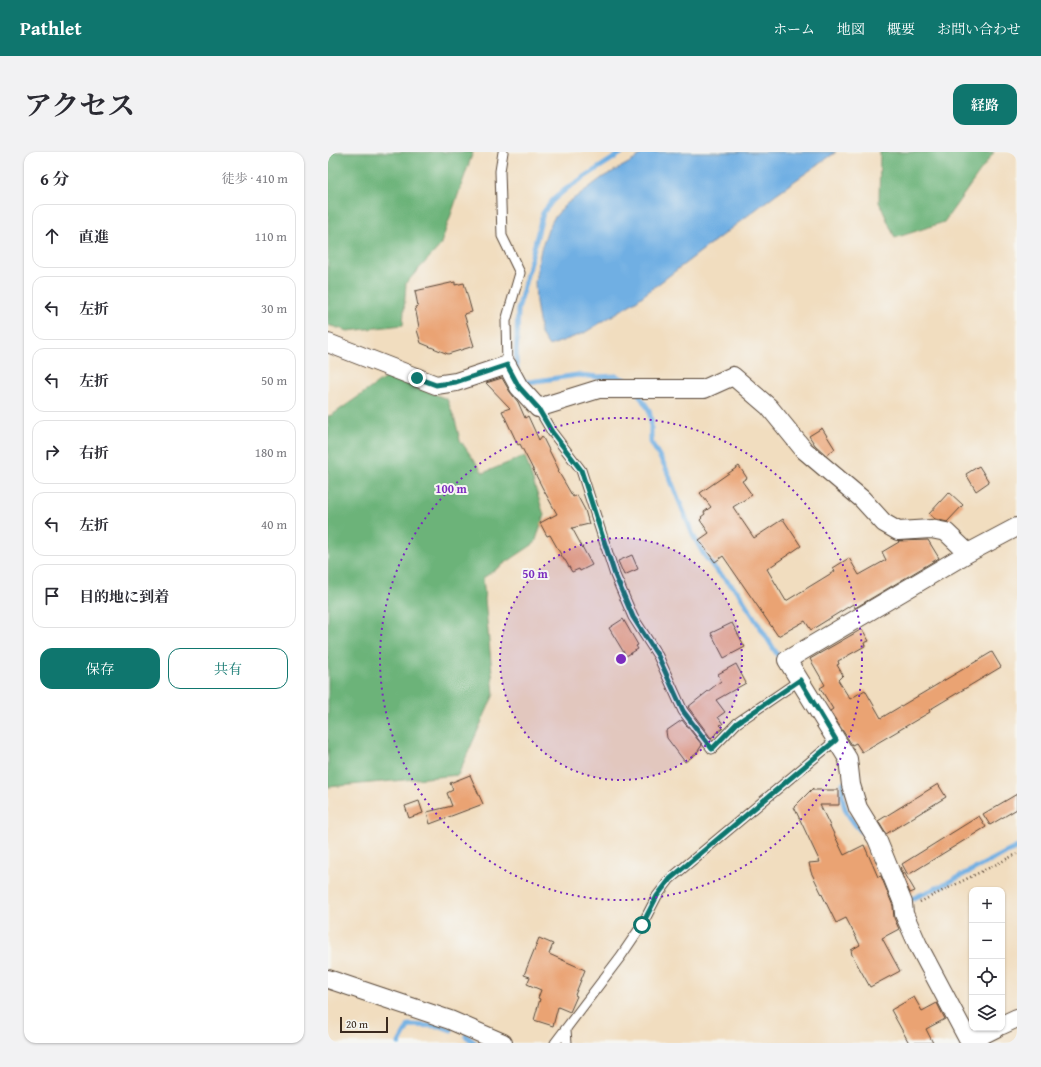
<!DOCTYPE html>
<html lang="ja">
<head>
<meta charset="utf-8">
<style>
	body { margin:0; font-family:"Gentium Book Plus","Noto Serif JP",serif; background:#f2f2f3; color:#2b2b33 }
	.controls { position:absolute; right:12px; bottom:12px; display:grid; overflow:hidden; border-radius:8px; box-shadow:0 1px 3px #0004 }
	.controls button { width:36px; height:36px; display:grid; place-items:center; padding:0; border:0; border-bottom:1px solid #e1e1e2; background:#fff; color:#2b2b33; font:20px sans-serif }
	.scale { position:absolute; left:12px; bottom:10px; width:48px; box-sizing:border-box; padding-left:4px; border:2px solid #3b2a1e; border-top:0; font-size:11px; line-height:14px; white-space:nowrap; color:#3b2a1e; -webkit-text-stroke:3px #f6f6f2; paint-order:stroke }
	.stop { position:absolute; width:12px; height:12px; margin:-9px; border:3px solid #0f766e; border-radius:50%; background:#fff }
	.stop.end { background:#0f766e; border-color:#fff; box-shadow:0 1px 4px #0008 }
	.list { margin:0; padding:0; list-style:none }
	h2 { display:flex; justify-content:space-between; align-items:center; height:52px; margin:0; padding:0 16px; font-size:17px }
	h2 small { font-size:13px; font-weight:400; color:#7c7c81 }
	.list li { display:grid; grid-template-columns:26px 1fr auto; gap:12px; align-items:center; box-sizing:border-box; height:64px; margin:0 8px 8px; padding:0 8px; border:1px solid #e1e1e2; border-radius:12px }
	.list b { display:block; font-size:15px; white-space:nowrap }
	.list em { font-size:13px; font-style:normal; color:#7c7c81 }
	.actions { display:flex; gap:8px; padding:12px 16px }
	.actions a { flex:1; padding:9px 0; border:1px solid #0f766e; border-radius:12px; text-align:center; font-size:14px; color:#0f766e }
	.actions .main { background:#0f766e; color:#fff }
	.icon { flex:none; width:22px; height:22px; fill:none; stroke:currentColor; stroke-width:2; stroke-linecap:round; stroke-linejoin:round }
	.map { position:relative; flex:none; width:689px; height:891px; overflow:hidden; border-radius:12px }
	header { display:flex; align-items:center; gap:24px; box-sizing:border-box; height:56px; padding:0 20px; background:#0f766e; color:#fff }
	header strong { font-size:19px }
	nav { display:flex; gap:22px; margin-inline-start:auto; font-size:14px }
	.intro { display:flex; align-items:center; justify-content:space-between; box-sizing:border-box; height:96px; padding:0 24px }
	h1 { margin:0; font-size:28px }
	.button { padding:10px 18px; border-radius:12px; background:#0f766e; color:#fff; font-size:14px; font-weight:700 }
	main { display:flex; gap:24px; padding:0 24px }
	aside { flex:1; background:#fff; border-radius:12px; box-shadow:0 1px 3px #0004 }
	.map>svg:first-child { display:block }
	.forest { fill:#6cb379; stroke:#546e4c }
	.water { fill:#6fafe3; stroke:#556c80 }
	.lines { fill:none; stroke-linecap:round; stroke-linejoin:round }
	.stream { stroke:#6fafe3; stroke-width:5 }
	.building { fill:#eaa373 }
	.service-casing { stroke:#564536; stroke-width:11 }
	.minor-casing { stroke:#564536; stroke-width:20 }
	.path { stroke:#564536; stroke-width:2.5; stroke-dasharray:1 3; stroke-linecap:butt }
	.service { stroke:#fff; stroke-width:9 }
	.minor { stroke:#fff; stroke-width:18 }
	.route { stroke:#0f766e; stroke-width:5 }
	.ring { fill:none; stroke:#7b2cbf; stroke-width:2; stroke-dasharray:2 4 }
	.centre { fill:#7b2cbf; stroke:#f6f6f2; stroke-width:2 }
	.ring-label { font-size:12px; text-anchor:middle; font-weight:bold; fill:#7b2cbf; stroke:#f6f6f2; stroke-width:4; stroke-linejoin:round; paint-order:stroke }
</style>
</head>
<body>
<header>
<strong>Pathlet</strong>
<nav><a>ホーム</a><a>地図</a><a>概要</a><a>お問い合わせ</a></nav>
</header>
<div class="intro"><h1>アクセス</h1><a class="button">経路</a></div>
<main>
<aside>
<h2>6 分<small>徒歩 · 410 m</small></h2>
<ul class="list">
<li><svg class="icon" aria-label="ahead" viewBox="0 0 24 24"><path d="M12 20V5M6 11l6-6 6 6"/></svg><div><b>直進</b></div><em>110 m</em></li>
<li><svg class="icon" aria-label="left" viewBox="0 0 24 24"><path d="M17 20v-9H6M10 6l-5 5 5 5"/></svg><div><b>左折</b></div><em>30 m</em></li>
<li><svg class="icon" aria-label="left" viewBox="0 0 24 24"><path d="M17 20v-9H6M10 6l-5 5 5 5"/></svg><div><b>左折</b></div><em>50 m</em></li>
<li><svg class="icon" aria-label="right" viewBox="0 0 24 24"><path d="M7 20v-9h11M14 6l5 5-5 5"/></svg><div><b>右折</b></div><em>180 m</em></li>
<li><svg class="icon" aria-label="left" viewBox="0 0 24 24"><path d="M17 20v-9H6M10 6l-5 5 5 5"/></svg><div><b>左折</b></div><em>40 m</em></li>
<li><svg class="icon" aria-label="arrive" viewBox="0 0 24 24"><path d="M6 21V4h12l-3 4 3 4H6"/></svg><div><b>目的地に到着</b></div></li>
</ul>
<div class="actions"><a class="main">保存</a><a>共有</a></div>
</aside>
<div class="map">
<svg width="689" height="891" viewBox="0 0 689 891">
	<rect width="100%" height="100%" fill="#f6f6f2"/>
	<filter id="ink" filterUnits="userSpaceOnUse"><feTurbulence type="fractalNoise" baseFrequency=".025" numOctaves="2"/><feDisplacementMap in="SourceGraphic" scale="8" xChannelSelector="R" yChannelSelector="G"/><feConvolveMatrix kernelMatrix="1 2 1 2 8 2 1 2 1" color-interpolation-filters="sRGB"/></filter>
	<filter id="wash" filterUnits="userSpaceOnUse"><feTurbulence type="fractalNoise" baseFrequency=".012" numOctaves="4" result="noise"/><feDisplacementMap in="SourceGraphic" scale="16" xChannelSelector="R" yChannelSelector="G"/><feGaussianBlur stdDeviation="0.9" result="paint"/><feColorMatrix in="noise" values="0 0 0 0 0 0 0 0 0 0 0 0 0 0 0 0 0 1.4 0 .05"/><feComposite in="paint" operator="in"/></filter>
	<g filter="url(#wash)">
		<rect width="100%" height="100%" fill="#f1ddbf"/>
		<path class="forest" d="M0 0H145L112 94 78 131 75 173 20 179 0 173Z
			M552 0H666L616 70 567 86 551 50Z
			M60 224 119 247 127 268 132 288 155 321 197 304 216 363 207 391 155 426 166 542 130 623 0 635V264L4 263Z"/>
		<path class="water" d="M315 0H508L448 42 308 149 256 181 221 194 213 182 208 150 207 129 213 97 220 77 226 66 237 53 275 25 306 8Z"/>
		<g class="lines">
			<path class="stream" d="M189 217 188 208 190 158 215 61 225 48 238 37 295 0
				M193 226 195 229 201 230 250 223 270 225 288 224 298 228 303 231
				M310 241 321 258 323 268V290L337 314 365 383 376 403 387 417 410 440 454 510
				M515 631C511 656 523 670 540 686
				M579 749 615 733 689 695
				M138 884 147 891
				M71 891 81 873 112 874 123 878"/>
		</g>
		<g id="blocks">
			<path class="building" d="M127 130V133L136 131 144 160 136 162 146 194 120 202 93 191 89 178 91 175 87 155 90 154 87 139Z
				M174 226 182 240 190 250 197 266 200 264 211 288 214 284 231 318 230 319 245 345 249 343 257 358 261 372 244 376 264 413 252 419 251 417 244 420 237 408H236L222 383 219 384 212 371 229 362 215 337 192 292 190 293 174 259 182 256 158 231Z
				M494 276 507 297 498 303 487 293 481 284Z
				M411 314 419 326 414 329 424 343 405 355 426 386 455 367 473 394 439 417 458 449 507 419 505 416 521 406 531 423 558 408 554 400 571 390 570 389 600 388 611 406 527 456 525 452 483 478 477 469 450 484 395 404 387 410 371 388 381 381 372 368 374 366 373 365 377 362 376 360 383 355 372 341Z
				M651 314 661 330 648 339 638 322Z
				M621 340 635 353 619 370 607 367 601 362Z
				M304 403 310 417 296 423 290 409Z
				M295 467 310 493 308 494 310 497 298 504 281 476Z
				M404 471 417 495 396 506 383 481Z
				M534 477 541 489 536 491 537 494 510 509 511 512 509 513 515 523 510 528 522 547 537 538 553 566 664 500 673 515 601 558 602 560 534 600 528 591 524 593 502 559 505 557 492 536 497 533 482 507Z
				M408 512 418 531 388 548 397 560 390 565 395 572 392 573 395 576 383 586 360 555 393 529 390 522Z
				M354 568 374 593 368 602 357 610 339 586 338 579Z
				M142 623 155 652 102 672 99 660 124 654 119 641 125 638 122 631Z
				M610 632 618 645 558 682 550 669Z
				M485 636V638H511V653H492L516 703 536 693 550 725 553 724 565 754 566 766 571 777 554 786 572 819 542 835 524 803 523 798 532 793 518 766 508 771 483 720 481 711 492 710 466 655Z
				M689 642V657L662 673 655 662Z
				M91 649 95 661 81 666 77 654Z
				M651 664 658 675 580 723 574 712Z
				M573 715 587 739 582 741 572 716Z
				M211 786 225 792 221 802 257 818 247 843 249 844 242 860 230 855 225 874 206 868 212 847 210 846 213 838 199 832 202 825 196 823Z
				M586 845 594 859 609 851 617 867 598 877 605 891H581L563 858Z"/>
		</g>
	</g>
	<g filter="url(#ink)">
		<use href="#blocks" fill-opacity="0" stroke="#564536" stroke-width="1"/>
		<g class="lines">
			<defs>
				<path id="service" d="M175 0 172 19 174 84 192 121 178 169 179 213
					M210 256 224 280 253 318 287 423 305 465 330 504 355 559 384 597 409 571 472 528
					M238 878 239 891
					M227 891 293 804 314 773 329 744 342 727 508 588"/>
				<path id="minor" d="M0 191 108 233 128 230 179 213 191 235 210 256 271 237H376L405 224 441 255 476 298 534 347 556 371 570 379 603 377 618 380 640 401
					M0 827 122 868 175 891
					M674 873 689 866
					M642 889 668 876
					M642 891 590 793 576 762 575 751 549 687 530 656 523 633 520 607 459 508 640 401 689 375"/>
			</defs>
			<use href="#service" class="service-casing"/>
			<use href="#minor" class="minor-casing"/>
			<path class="path" d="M592 750 689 702"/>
			<use href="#service" class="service"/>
			<use href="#minor" class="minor"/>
		</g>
	</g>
	<g class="lines" filter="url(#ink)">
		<path class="route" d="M89 226 108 233 128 230 179 213 191 235 210 256 224 280 253 318 287 423 305 465 330 504 355 559 384 597 409 571 472 528 508 588 342 727 329 744 314 773"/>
	</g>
	<circle cx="293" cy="507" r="121" fill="#7b2cbf" fill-opacity=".12"/>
	<g class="ring">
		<circle cx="293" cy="507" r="121"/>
		<circle cx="293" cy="507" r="241"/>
	</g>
	<circle cx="293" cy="507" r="6" class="centre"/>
	<g class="ring-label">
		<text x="123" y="341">100 m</text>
		<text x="207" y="426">50 m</text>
	</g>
</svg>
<div class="controls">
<button>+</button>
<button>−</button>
<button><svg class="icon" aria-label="locate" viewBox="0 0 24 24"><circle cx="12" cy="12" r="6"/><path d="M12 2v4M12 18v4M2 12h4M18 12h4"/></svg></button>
<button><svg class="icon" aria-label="layers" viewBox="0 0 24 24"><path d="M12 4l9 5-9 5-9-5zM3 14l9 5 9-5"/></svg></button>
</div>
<div class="scale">20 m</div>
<div class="stop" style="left:314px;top:773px"></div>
<div class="stop end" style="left:89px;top:226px"></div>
</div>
</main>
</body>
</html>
